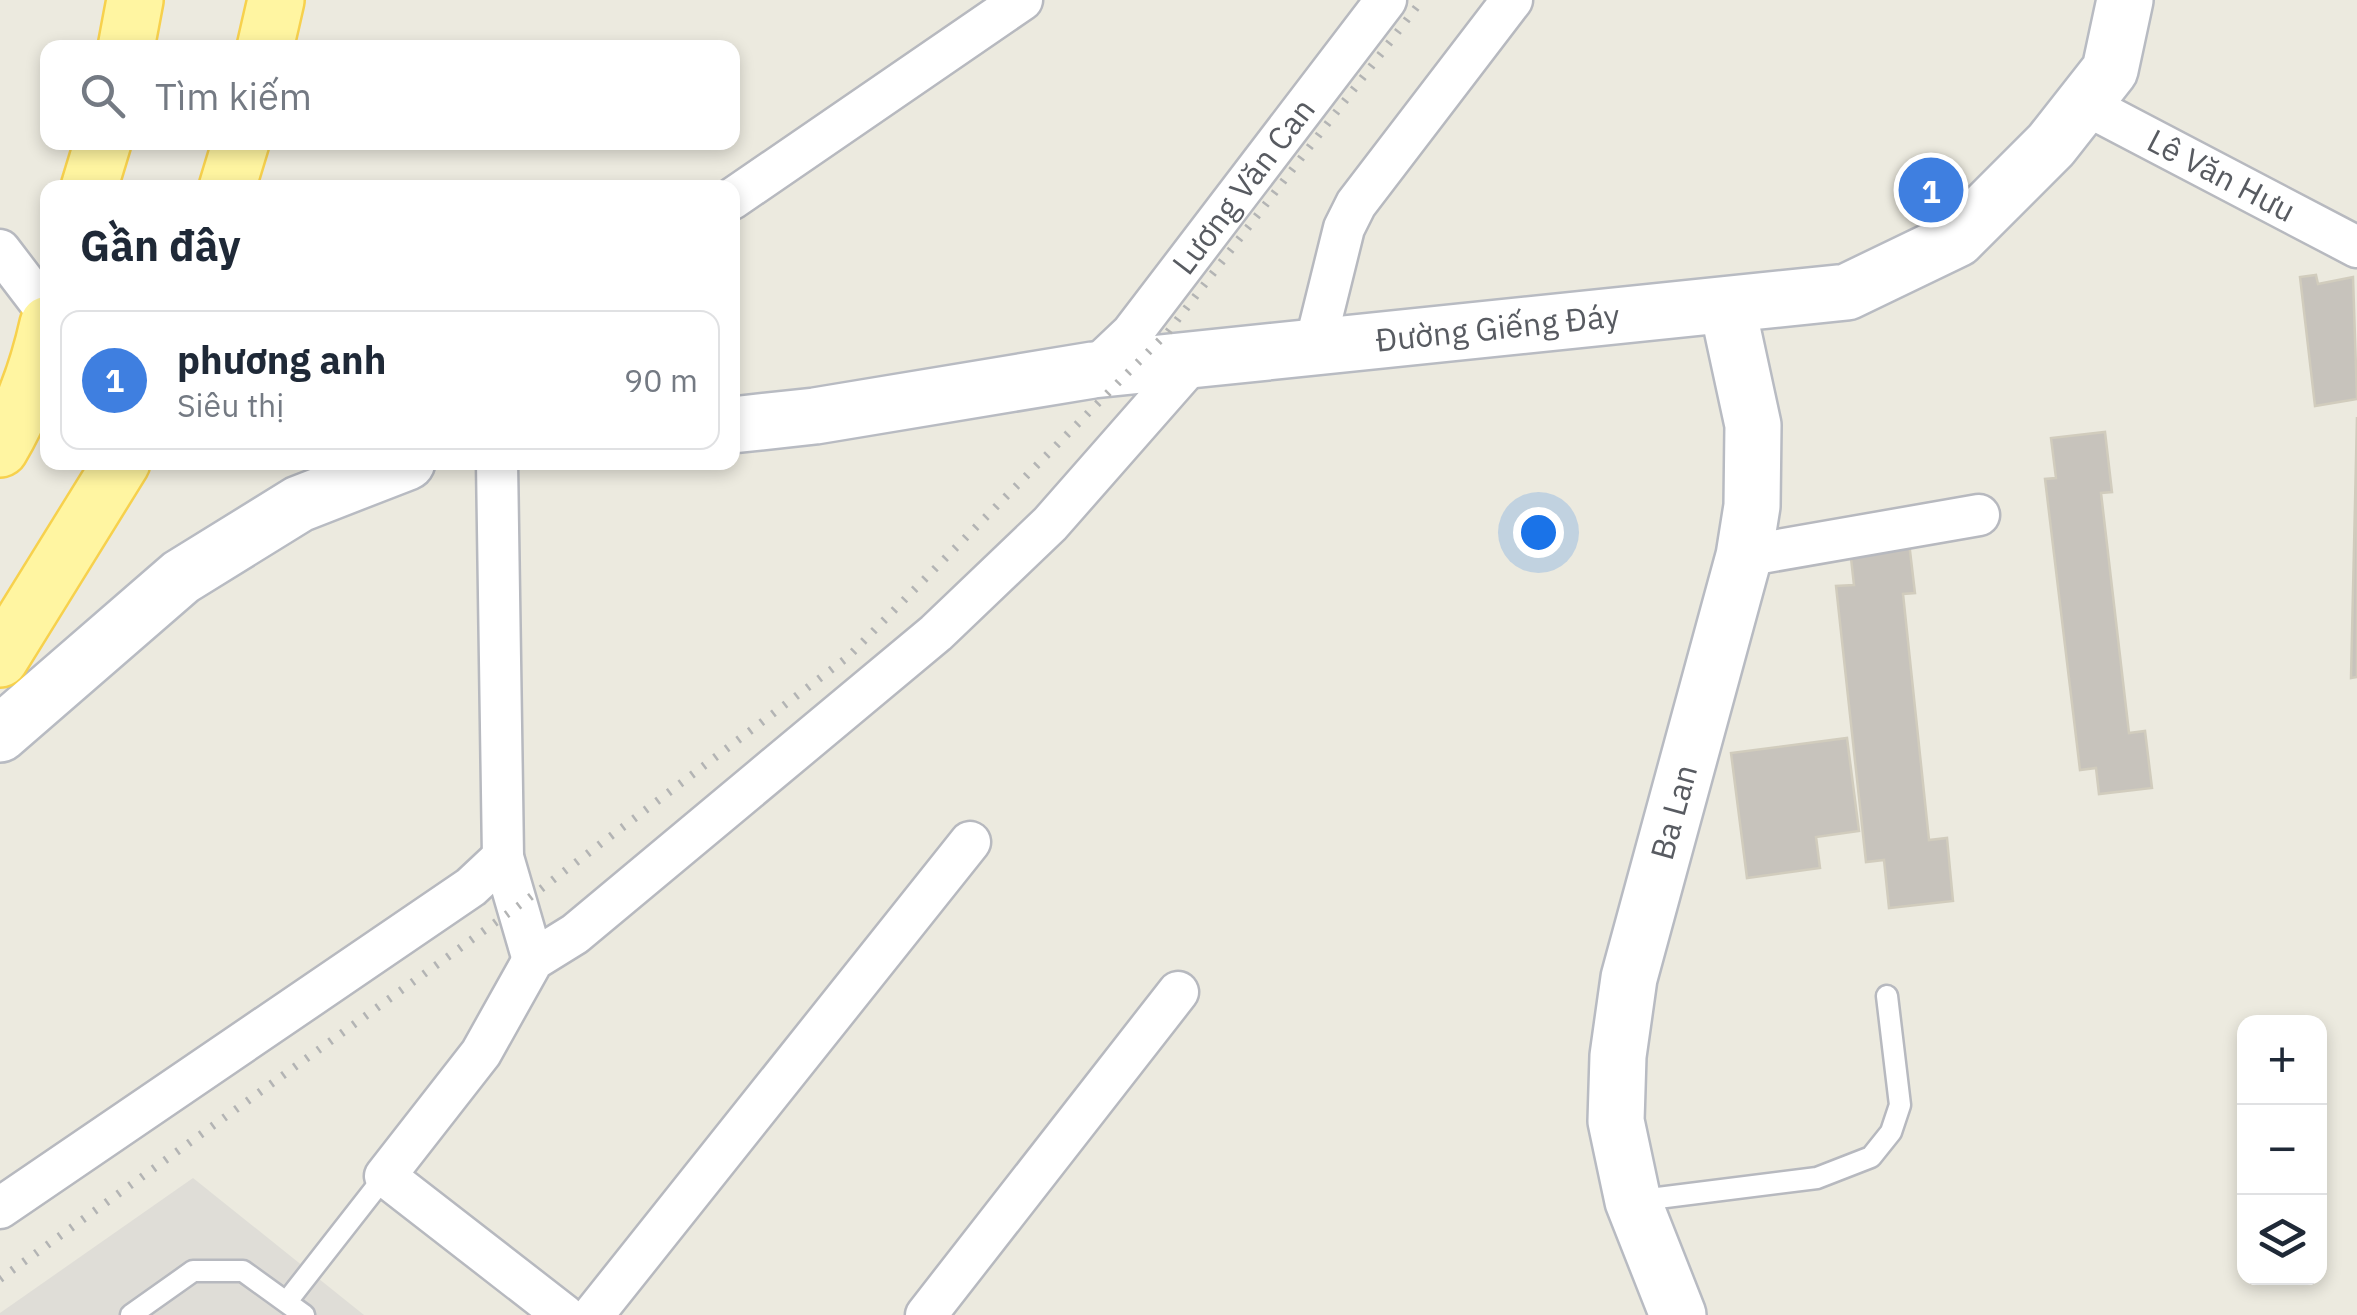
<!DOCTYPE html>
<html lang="vi">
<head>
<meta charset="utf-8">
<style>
	body { margin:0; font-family:"IBM Plex Sans",sans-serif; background:#f2f2f3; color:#1f2937 }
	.controls { position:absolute; right:30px; bottom:30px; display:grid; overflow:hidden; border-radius:20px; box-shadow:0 5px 15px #0003 }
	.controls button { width:90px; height:90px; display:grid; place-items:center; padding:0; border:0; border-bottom:2px solid #e0e1e3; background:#fff; color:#1f2937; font:50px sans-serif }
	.you { position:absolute; left:1538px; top:532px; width:35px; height:35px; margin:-25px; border:8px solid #fff; border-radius:50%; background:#1a73e8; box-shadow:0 0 0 15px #1a73e833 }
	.badge { display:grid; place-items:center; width:65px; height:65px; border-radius:50%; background:#1a73e8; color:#fff; font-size:32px; font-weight:700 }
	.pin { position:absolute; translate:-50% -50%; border:5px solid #fff; box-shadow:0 2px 10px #0006 }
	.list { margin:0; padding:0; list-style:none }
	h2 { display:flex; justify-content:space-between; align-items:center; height:130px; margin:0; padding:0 40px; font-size:42px }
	h2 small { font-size:32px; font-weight:400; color:#747a83 }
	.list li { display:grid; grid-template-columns:65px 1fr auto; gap:30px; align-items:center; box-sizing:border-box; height:140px; margin:0 20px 20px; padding:0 20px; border:2px solid #e0e1e3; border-radius:20px }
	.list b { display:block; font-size:38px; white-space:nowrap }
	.list p { margin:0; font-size:32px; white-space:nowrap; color:#747a83 }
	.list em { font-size:32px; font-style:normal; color:#747a83 }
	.icon { flex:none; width:55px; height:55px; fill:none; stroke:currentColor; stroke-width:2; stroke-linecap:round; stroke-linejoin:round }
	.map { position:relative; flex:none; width:2357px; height:1315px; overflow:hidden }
	.search { position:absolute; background:#fff; box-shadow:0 5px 15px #0003; left:40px; top:40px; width:700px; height:110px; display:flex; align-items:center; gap:25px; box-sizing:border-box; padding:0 35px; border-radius:20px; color:#747a83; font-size:38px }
	.panel { position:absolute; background:#fff; box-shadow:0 5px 15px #0003; left:40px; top:180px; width:700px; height:290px; border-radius:20px }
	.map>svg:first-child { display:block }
	.industrial { fill:#dfddd7 }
	.building { fill:#c7c3bc; stroke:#d1ccbd; stroke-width:2.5 }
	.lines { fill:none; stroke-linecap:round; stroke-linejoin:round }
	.lane-casing { stroke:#b7b9bf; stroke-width:25 }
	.street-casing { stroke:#b7b9bf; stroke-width:45 }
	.secondary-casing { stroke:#b8bbc2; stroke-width:60 }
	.primary-casing { stroke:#f7d14d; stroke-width:60 }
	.lane { stroke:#fff; stroke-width:20 }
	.street { stroke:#fff; stroke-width:40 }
	.secondary { stroke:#fff; stroke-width:55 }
	.primary { stroke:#fff5a1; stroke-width:55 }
	.rail { stroke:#b3b4b4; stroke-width:8; stroke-dasharray:2.5 12; stroke-linecap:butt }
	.labels { text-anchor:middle; stroke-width:10; stroke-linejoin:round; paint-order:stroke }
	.street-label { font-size:32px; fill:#585b61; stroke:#fff }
</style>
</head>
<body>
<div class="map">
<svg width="2357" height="1315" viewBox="0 0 2357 1315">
	<rect width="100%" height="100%" fill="#eceadf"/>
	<path class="industrial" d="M193 1178 364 1315H0V1313Z"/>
	<path class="building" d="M2316 275 2318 284 2353 277 2357 399 2315 406 2300 277Z
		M2357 417V677L2351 678Z
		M2105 432 2112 492 2101 493 2129 733 2145 731 2152 788 2099 794 2096 768 2080 770 2045 479 2056 478 2051 438Z
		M1908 534 1915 593 1903 594 1929 840 1947 838 1953 901 1889 908 1884 860 1866 862 1836 586 1854 585 1849 540Z
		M1847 738 1859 831 1816 837 1820 868 1747 878 1731 753Z"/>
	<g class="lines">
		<defs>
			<path id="lane" d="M1634 1201 1817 1178 1871 1157 1891 1132 1900 1105 1887 996
				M288 1300 385 1176
				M131 1315 193 1271H243L304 1315"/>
			<g id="street">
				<path id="s1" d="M2084 104 2357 247"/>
				<path d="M732 199 1022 0"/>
				<path d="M0 250 48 313"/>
				<path d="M1315 345 1344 228 1356 204 1512 0"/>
				<path id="s2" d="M1093 370 1132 333 1386 0"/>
				<path d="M497 462 503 857 533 960"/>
				<path d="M1744 556 1979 515"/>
				<path d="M0 1208 471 887 503 857"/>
				<path d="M564 1315 385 1176 481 1053 533 960 575 934 936 633 1050 524 1195 359"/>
				<path d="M593 1315 970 842"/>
				<path d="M926 1315 1178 992"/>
			</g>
			<g id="secondary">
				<path id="s3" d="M732 425 815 416 1093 370 1847 292 1957 239 2051 145 2110 70 2125 0"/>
				<path d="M0 734 181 577 299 504 407 462"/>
				<path id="s4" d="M1678 1315 1633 1201 1616 1121 1618 1056 1629 978 1744 556 1752 506 1753 425 1727 305"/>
			</g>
			<path id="primary" d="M126 48 135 0
				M265 48 276 0
				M89 188 103 142
				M227 188 241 142
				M0 449C24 409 38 369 48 324
				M0 659 122 462"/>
		</defs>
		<use href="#lane" class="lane-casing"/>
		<use href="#street" class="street-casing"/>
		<use href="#secondary" class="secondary-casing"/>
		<use href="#primary" class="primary-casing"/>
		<use href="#lane" class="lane"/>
		<use href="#street" class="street"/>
		<use href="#secondary" class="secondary"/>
		<use href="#primary" class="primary"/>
		<path class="rail" d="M0 1279 517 907 848 657 1168 332 1422 0"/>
	</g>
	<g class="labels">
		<g class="street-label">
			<text dy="11" stroke="none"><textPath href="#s1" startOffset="155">Lê Văn Hưu</textPath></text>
			<text dy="11" stroke="none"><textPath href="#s2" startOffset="238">Lương Văn Can</textPath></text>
			<text dy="11" stroke="none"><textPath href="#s3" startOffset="772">Đường Giếng Đáy</textPath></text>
			<text dy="11" stroke="none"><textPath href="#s4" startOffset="520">Ba Lan</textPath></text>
		</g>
	</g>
</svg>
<div class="controls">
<button>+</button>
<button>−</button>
<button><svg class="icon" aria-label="layers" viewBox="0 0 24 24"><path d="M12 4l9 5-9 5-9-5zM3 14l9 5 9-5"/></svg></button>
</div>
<div class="you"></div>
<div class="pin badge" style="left:1931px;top:190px;background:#3f7fe0">1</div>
<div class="search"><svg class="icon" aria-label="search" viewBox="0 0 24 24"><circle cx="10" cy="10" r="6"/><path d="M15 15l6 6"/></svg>Tìm kiếm</div>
<section class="panel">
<h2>Gần đây<small></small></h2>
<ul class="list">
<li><span class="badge" style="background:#3f7fe0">1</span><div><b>phương anh</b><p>Siêu thị</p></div><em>90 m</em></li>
</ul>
</section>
</div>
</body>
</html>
